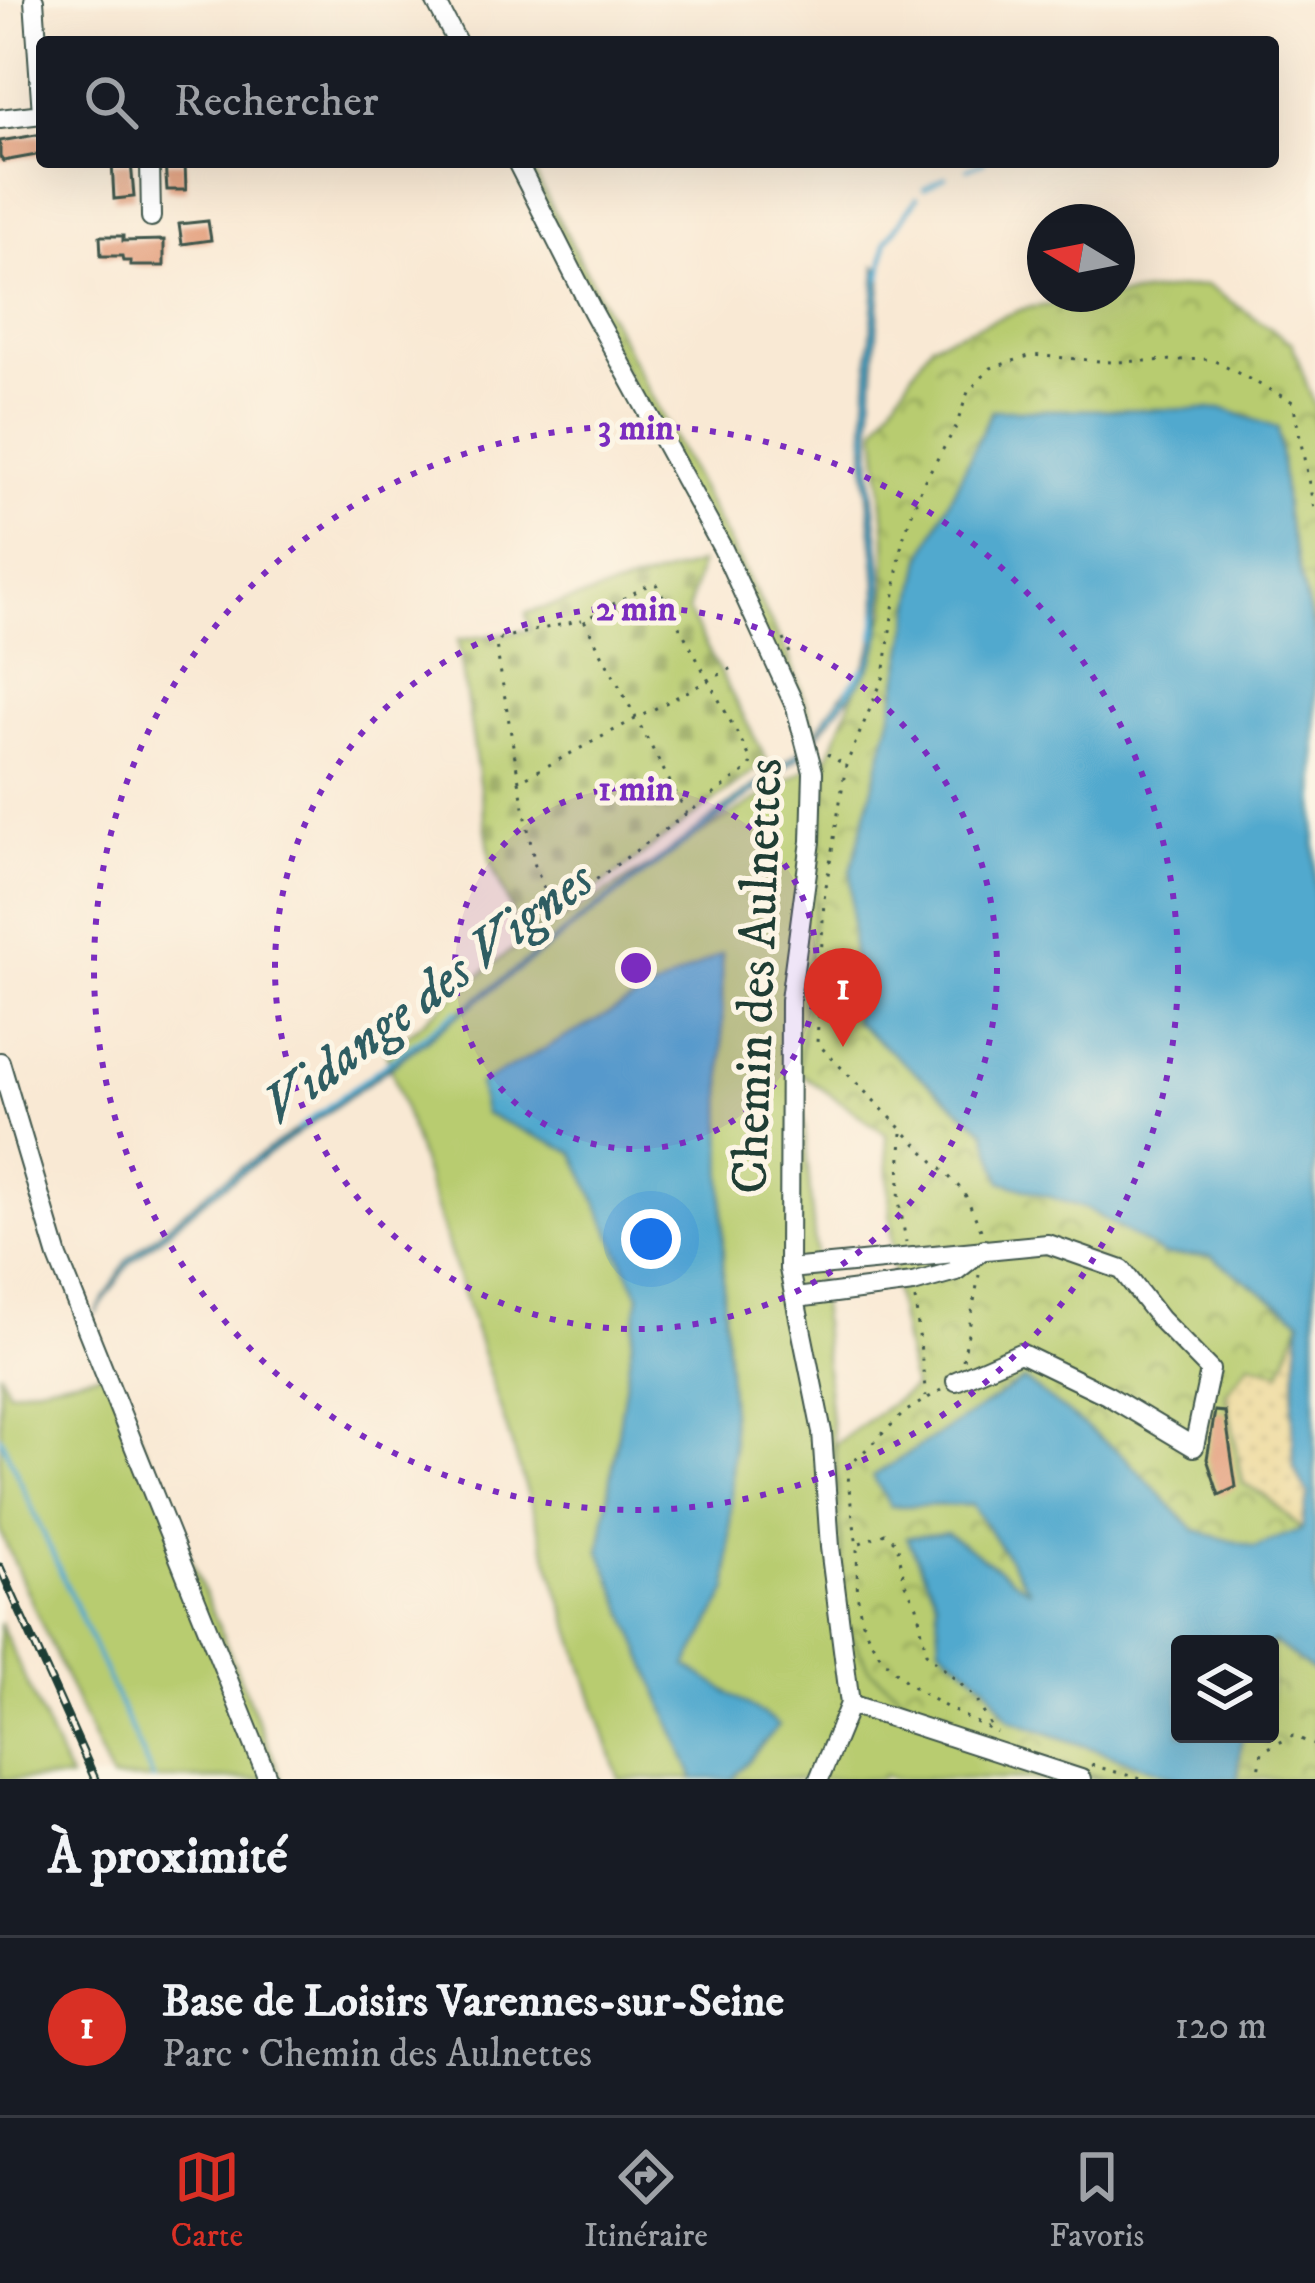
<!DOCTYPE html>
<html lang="fr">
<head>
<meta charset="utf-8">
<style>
	body { margin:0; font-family:"IM FELL DW Pica",serif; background:#20242c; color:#f1f3f6 }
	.controls { position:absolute; right:36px; bottom:36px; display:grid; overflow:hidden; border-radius:12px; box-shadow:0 12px 48px #0002 }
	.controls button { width:108px; height:108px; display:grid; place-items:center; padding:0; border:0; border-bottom:3px solid #363941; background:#171b24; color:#f1f3f6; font:60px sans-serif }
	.compass { position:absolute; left:1027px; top:204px; width:108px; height:108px; border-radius:50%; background:#171b24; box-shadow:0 12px 48px #0002; rotate:280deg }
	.you { position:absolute; left:651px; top:1239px; width:42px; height:42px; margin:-30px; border:9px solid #fff; border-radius:50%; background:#1a73e8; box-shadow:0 0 0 18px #1a73e833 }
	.badge { display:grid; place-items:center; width:78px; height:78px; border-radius:50%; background:#d93025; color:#fff; font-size:39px; font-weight:700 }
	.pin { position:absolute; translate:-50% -99px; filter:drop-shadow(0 3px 6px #0008) }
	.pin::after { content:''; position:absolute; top:63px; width:42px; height:36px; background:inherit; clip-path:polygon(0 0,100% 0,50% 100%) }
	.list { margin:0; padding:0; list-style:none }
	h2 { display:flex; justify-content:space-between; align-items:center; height:156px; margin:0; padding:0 48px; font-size:51px }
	h2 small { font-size:39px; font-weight:400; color:#9ea1a6 }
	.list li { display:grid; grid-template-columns:78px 1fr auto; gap:36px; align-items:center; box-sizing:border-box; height:180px; padding:0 48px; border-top:3px solid #363941 }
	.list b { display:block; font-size:45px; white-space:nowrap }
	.list p { margin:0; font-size:39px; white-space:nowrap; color:#9ea1a6 }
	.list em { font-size:39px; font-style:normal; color:#9ea1a6 }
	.icon { flex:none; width:66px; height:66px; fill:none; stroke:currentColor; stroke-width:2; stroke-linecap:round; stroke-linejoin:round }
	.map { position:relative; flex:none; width:1315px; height:1779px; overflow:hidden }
	.search { position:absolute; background:#171b24; box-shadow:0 12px 48px #0002; left:36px; right:36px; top:36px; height:132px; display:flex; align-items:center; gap:30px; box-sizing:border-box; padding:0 42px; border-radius:12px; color:#9ea1a6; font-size:45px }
	.sheet { height:336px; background:#171b24 }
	nav { display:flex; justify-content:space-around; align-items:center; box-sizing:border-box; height:168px; border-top:3px solid #363941; background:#171b24; font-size:33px; color:#9ea1a6 }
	nav a { display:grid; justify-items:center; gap:6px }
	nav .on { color:#d93025 }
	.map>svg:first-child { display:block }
	.green { fill:#b8cc70; stroke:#6c8452; stroke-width:3 }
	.sand { fill:url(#sand-dots); stroke:#868c69; stroke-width:3 }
	.cemetery { fill:url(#cemetery-stones); stroke:#6c8452; stroke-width:3 }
	.park { fill:url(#park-crowns); stroke:#6c8452; stroke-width:3 }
	.water { fill:#51a9ce; stroke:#387381; stroke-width:3 }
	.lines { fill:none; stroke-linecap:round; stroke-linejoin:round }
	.stream { stroke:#51a9ce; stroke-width:4.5 }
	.building { fill:#e19672 }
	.minor-casing { stroke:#40574c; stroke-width:22 }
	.path { stroke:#40574c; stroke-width:3; stroke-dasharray:3 9; stroke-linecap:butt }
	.minor { stroke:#fff; stroke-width:18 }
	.rail-casing { stroke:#1f3d34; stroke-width:9 }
	.rail { stroke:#fcf5e5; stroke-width:4.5; stroke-dasharray:14; stroke-linecap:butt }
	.ring { fill:none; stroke:#7b2cbf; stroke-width:6; stroke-dasharray:6 12 }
	.labels { text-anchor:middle; stroke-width:10; stroke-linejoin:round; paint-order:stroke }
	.street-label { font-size:51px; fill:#1f3d34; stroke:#fcf5e5 }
	.water-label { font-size:54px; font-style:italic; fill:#2e5d62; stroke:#fcf5e5 }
	.centre { fill:#7b2cbf; stroke:#fcf5e5; stroke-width:6 }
	.ring-label { font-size:36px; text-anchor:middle; font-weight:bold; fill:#7b2cbf; stroke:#fcf5e5; stroke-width:10; stroke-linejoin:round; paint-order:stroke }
</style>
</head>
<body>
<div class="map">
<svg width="1315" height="1779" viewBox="0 0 1315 1779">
	<defs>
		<pattern id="sand-dots" width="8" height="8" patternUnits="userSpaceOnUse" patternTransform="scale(3)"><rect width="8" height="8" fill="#eeda9e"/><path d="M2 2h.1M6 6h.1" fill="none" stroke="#ccbc89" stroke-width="1.8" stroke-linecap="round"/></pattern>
		<pattern id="cemetery-stones" width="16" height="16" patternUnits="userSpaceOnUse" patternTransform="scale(3)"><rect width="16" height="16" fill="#b8cc70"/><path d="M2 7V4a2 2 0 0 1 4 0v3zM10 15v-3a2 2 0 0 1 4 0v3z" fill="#95a75d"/></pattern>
		<pattern id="park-crowns" width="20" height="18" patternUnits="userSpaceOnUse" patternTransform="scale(3)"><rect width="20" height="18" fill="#b8cc70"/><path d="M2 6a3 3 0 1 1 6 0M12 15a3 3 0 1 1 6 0" fill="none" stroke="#95a75d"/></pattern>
	</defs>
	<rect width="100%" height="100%" fill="#fcf5e5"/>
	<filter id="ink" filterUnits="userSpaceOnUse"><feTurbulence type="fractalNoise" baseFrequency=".00833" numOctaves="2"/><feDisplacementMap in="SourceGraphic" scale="24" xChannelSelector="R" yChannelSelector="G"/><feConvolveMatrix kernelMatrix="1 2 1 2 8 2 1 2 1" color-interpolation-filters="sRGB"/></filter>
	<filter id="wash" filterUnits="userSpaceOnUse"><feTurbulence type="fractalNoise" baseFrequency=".004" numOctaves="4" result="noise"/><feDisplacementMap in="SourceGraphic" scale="48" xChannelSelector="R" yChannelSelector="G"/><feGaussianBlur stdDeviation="2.7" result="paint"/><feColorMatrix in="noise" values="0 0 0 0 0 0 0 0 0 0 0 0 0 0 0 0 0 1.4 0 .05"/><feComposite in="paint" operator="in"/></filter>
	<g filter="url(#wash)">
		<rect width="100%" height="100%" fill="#f9e9d4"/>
		<path class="green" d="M829 755 799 1072 840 1520 1019 1754 1105 1779H894L883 1775 881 1779H732L778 1725 686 1667 728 1590 733 1443 723 1293 722 955 485 1114 574 1153 639 1295 600 1551 694 1779H619L386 1052 506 954Z
			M0 1371 8 1391 112 1371 282 1779H111L0 1531Z
			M0 1623 70 1779H0Z"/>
		<path class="sand" d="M1301 1319 1293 1407 1294 1468 1308 1494 1302 1530 1266 1497 1243 1483 1226 1392 1250 1362 1281 1371Z"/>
		<path class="cemetery" d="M700 564 688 612 767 761 525 943 491 862 458 640 530 630 526 613Z"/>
		<path class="park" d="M520 162H528L788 655 815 729 806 731Z
			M1206 285 1292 343 1315 408V636L1286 515 1278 428 922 559 892 713 854 1021 986 1130 1001 1180 1087 1209 1164 1255 1211 1256 1301 1319 1281 1372 1250 1362 1226 1393 1243 1483 1266 1497 1302 1530 1255 1547 1195 1531 1124 1456 1081 1425 890 1506 972 1505 1033 1595 908 1537 936 1598 941 1645 986 1684 1010 1720 1180 1779H1105L1019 1754 907 1700 869 1669 846 1625 835 1444 913 1388 894 1286 886 1134 799 1072 829 755 887 611 886 537 876 428 932 343 1026 308Z
			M1272 1641 1315 1673V1779H1238L1242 1734H1270Z"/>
		<path class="water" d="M876 266 882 271C877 337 869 407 872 473 874 532 894 597 875 656 867 681 833 711 817 737 825 702 865 682 873 645 884 587 869 528 866 470 862 403 873 333 876 266Z
			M1224 409 1278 428 1286 515 1315 636V1673L1273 1641 1270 1645 1180 1644V1734H1242L1238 1779H1180L1010 1720 986 1684 940 1645 936 1598 907 1537 947 1533 1030 1591 972 1505 890 1506 873 1476 1024 1380 1124 1456 1195 1531 1255 1547 1302 1529 1308 1494 1294 1468 1293 1406 1301 1319 1211 1256 1164 1255 1087 1209 1001 1181 985 1130 854 1021 851 871 892 713 922 558 992 410Z
			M805 747V753L392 1066 203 1201 130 1263 95 1314 128 1259 212 1188 382 1071Z
			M722 953 723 1293 733 1443 728 1590 687 1666 779 1725 732 1779H694L600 1551 639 1295 574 1153 484 1113 479 1084Z"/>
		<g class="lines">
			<path class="stream" d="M967 169 984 162
				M924 189 945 177
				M881 278 886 242 917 198
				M874 637 878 612
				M848 689 863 669
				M298 1129 457 1011
				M0 1436 153 1779"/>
		</g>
		<g id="blocks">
			<path class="building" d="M42 134V154L3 161 0 157V141Z
				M112 162H131L134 197 114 199Z
				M165 162H185L186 190H167Z
				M208 221 211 240 182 244 179 224Z
				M100 236H123V241L164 240V266H131V261H123L122 256H101Z
				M1215 1411 1225 1412 1236 1487 1219 1495 1207 1459Z"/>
		</g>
	</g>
	<g filter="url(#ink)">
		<use href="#blocks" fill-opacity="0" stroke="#40574c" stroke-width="3"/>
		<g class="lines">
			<defs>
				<path id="minor" d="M34 0 42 113
					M435 0 457 42
					M0 119 42 114
					M150 162 151 217
					M517 162 593 312 723 549 796 708 813 772 811 841 790 1000 789 1269 822 1432 830 1547 850 1704 819 1779
					M0 1062 58 1257 268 1779
					M789 1269 1048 1244 1122 1270 1160 1319 1210 1370 1194 1447 1107 1395 1020 1353 956 1381
					M796 1298 913 1283 956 1271 984 1249
					M850 1704 1081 1779"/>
			</defs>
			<use href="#minor" class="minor-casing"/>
			<path class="path" d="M784 639 792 658
				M827 754 845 765
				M519 781 496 645 501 638 582 620
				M687 814 584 620 650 584 657 585 752 761 750 768 561 905 548 899 535 866 519 781C592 742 665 703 738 665
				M902 1133 899 1200 906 1242
				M981 1230 964 1192 817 1043 824 899 846 765 884 676 902 541 923 483 955 429 968 392 991 368 1032 355 1111 362 1211 359 1293 402 1315 514
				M915 1299 926 1397
				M963 1360 979 1275
				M941 1390 905 1412 848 1467C848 1496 855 1522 857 1550 858 1568 856 1588 859 1606 871 1677 941 1704 997 1733
				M860 1543 885 1533 897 1543 905 1584 917 1606 926 1653 975 1697 993 1730
				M1091 1765 1141 1779
				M1258 1779 1262 1751 1293 1736 1315 1745"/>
			<use href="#minor" class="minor"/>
			<defs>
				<path id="rail" d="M0 1567 95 1779"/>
			</defs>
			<use href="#rail" class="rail-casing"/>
			<use href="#rail" class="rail"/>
		</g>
	</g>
	<circle cx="636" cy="968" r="181" fill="#7b2cbf" fill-opacity=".12"/>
	<g class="ring">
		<circle cx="636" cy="968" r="181"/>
		<circle cx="636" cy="968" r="361"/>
		<circle cx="636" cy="968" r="542"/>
	</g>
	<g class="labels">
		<g class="street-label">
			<text transform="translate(755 976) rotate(-88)" y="18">Chemin des Aulnettes</text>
		</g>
		<g class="water-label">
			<text transform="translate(426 991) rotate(-37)" y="19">Vidange des Vignes</text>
		</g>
	</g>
	<circle cx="636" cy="968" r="18" class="centre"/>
	<g class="ring-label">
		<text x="636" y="439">3 min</text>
		<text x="636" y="620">2 min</text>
		<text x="636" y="800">1 min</text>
	</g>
</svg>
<div class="controls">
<button><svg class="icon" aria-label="layers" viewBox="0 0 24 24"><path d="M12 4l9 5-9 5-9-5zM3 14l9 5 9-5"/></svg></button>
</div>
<svg class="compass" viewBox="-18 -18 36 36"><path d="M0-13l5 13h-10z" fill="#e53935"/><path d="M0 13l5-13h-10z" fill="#9ea1a6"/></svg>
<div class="you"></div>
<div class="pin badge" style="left:843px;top:1047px">1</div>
<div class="search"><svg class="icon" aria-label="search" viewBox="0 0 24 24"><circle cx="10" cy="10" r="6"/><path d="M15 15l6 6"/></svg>Rechercher</div>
</div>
<section class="sheet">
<h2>À proximité<small></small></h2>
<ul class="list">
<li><span class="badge">1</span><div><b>Base de Loisirs Varennes-sur-Seine</b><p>Parc · Chemin des Aulnettes</p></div><em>120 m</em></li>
</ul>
</section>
<nav>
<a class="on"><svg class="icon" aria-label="map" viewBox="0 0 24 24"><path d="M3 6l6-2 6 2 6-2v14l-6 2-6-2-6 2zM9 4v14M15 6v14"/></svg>Carte</a>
<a><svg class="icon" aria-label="directions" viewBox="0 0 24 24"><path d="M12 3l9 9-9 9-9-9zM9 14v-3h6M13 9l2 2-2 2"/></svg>Itinéraire</a>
<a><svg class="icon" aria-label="saved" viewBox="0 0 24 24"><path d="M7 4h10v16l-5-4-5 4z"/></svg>Favoris</a>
</nav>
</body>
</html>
